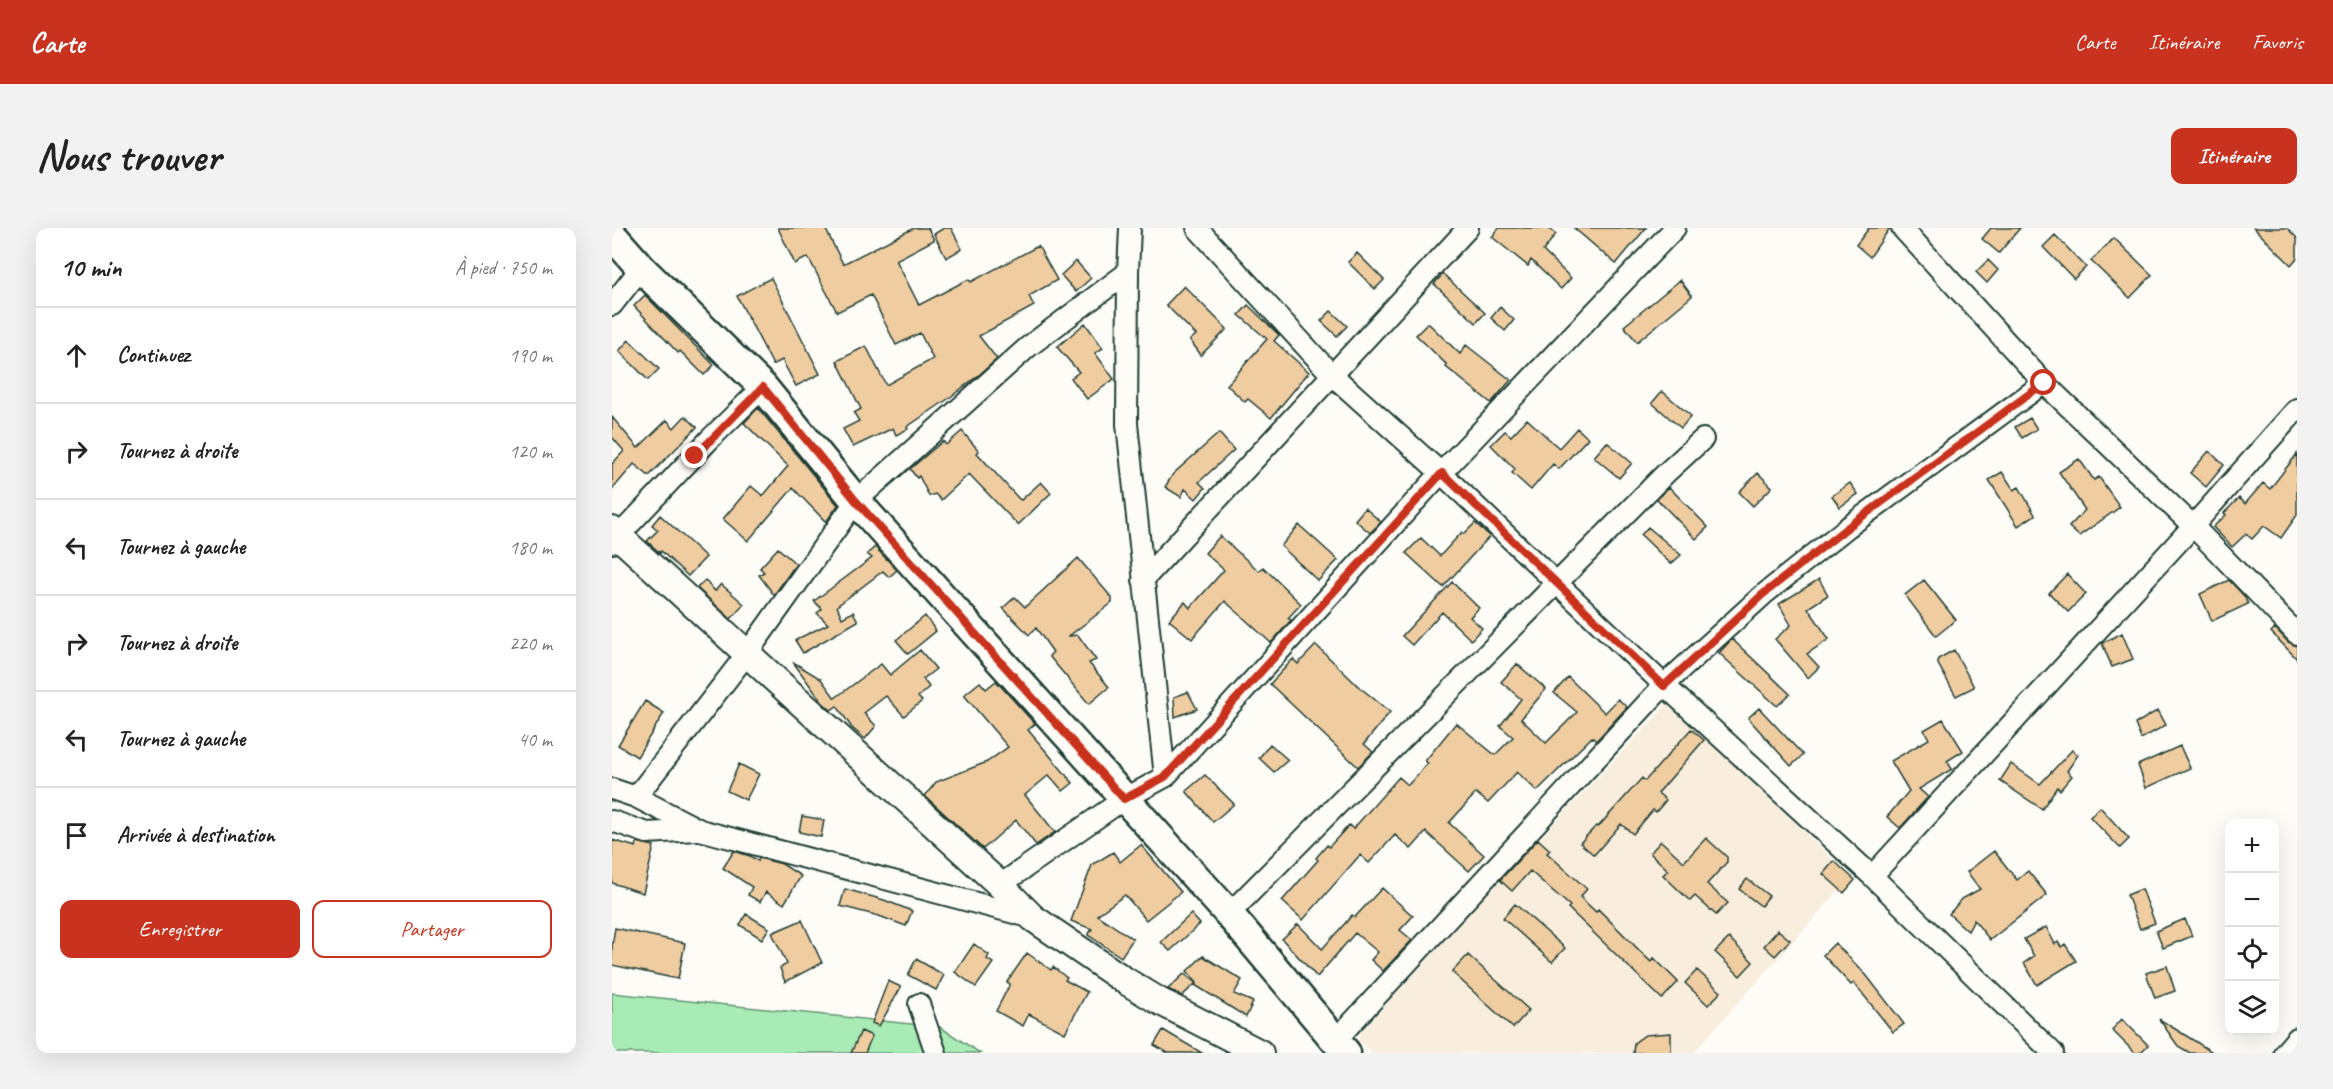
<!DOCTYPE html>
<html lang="fr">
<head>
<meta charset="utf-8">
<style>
	body { margin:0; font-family:Caveat,sans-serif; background:#f2f2f2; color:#222 }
	.controls { position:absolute; right:18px; bottom:18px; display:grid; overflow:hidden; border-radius:12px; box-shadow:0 6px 24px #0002 }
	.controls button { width:54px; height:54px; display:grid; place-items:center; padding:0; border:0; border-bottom:2px solid #e0e0e0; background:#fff; color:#222; font:30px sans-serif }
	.stop { position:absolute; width:18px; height:18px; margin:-14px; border:4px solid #c8321e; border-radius:50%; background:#fff }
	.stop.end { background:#c8321e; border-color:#fff; box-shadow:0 2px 6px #0008 }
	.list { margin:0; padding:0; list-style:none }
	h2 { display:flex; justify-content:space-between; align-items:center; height:78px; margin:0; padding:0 24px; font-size:26px }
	h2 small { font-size:20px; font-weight:400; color:#767676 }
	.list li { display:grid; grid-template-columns:39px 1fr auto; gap:18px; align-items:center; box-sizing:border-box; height:96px; padding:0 24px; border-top:2px solid #e0e0e0 }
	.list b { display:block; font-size:22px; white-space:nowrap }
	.list em { font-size:20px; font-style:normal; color:#767676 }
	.actions { display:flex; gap:12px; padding:18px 24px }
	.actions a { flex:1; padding:14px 0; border:2px solid #c8321e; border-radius:12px; text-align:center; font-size:21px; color:#c8321e }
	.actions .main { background:#c8321e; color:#fff }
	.icon { flex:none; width:33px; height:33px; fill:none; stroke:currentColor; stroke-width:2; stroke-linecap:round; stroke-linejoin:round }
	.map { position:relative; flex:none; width:1685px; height:825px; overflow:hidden; border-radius:12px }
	header { display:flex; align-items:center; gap:36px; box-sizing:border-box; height:84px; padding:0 30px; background:#c8321e; color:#fff }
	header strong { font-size:28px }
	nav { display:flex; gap:33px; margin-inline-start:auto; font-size:21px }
	.intro { display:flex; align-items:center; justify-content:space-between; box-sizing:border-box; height:144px; padding:0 36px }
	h1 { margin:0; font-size:42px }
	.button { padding:15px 27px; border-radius:12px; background:#c8321e; color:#fff; font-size:21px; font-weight:700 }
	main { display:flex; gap:36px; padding:0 36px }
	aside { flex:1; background:#fff; border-radius:12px; box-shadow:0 6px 24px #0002 }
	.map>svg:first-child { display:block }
	.built { fill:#f9eedd }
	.green { fill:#a8ebb5; stroke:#649474; stroke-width:1.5 }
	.building { fill:#f0cca1; stroke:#1f3d34; stroke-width:1.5 }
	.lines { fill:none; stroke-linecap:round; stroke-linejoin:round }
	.minor-casing { stroke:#1f3d34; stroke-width:24 }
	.tertiary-casing { stroke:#1f3d34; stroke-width:30 }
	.secondary-casing { stroke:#1f3d34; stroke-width:33 }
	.minor { stroke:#fdfcf7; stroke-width:20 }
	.tertiary { stroke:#fdfcf7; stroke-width:26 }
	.secondary { stroke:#fdfcf7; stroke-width:28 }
	.route { stroke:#c8321e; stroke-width:8 }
</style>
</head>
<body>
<header>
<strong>Carte</strong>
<nav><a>Carte</a><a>Itinéraire</a><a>Favoris</a></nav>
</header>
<div class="intro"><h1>Nous trouver</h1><a class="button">Itinéraire</a></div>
<main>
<aside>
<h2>10 min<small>À pied · 750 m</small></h2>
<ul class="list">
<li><svg class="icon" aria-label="ahead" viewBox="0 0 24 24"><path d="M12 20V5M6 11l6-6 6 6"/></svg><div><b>Continuez</b></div><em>190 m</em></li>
<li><svg class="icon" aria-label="right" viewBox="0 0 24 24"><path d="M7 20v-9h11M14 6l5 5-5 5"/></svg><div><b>Tournez à droite</b></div><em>120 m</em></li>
<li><svg class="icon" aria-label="left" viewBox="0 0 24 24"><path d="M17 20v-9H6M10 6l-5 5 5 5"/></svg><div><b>Tournez à gauche</b></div><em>180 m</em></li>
<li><svg class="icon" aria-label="right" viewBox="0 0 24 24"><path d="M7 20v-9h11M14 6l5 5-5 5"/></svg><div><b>Tournez à droite</b></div><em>220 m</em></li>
<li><svg class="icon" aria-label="left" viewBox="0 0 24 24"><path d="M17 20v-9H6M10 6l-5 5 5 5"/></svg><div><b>Tournez à gauche</b></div><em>40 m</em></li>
<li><svg class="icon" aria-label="arrive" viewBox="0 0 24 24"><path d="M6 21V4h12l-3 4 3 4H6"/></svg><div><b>Arrivée à destination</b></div></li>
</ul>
<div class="actions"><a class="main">Enregistrer</a><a>Partager</a></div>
</aside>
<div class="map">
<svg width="1685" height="825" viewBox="0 0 1685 825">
	<rect width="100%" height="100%" fill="#fdfcf7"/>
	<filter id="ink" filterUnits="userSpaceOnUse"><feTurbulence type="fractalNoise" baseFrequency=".0167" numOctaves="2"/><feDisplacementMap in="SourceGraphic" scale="12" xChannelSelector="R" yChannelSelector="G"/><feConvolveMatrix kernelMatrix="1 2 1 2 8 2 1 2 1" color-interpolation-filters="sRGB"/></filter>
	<g filter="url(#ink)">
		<path class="built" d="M1058 474 1239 649 1081 825H761L746 813 748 805 888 652Z"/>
		<path class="green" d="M0 765 328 799 368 825H0Z"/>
		<path class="building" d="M166 0H213L231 36 302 0H316L322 12 284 32 307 77 357 51 359 54 426 18 445 52 417 68 422 78 367 108 385 131 368 146 336 171 295 199 296 201 284 207 281 200 241 219 231 201 247 193 242 185 249 181 225 133 254 118 274 157 321 131 308 105 284 117 259 67 225 84 196 29 183 36Z
			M332 0H339L350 21 334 30 322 6Z
			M887 0H936L944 6 931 23 959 50 949 61 919 32 916 38 880 9Z
			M962 0H1034L1004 36Z
			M1257 0H1278L1258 29 1244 17Z
			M1379 0H1408L1387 25 1370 11Z
			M1642 0H1675L1685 10V30L1679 37Z
			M1443 7 1474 39 1462 51 1431 19Z
			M1502 10 1540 47 1518 70 1479 33Z
			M745 25 772 52 763 61 736 34Z
			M1376 32 1386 42 1375 55 1364 44Z
			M464 33 479 50 464 64 449 47Z
			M831 46 873 85 864 95 822 56Z
			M159 50 208 146 184 158 170 132 161 137 125 68Z
			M1068 52 1080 68 1025 114 1012 98Z
			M572 58 615 101 589 127 578 112 584 107 554 77Z
			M33 67 102 137 92 147 68 123 66 125 22 78Z
			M636 77 667 107 662 113 697 144 659 190 636 171 633 174 615 157 655 111 627 87Z
			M888 79 902 92 893 103 879 90Z
			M719 83 735 98 725 108 709 93Z
			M473 95 491 120 483 125 502 151 475 171 459 150 467 144 445 119Z
			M816 95 848 126 854 117 899 152 879 175 834 139 835 137 804 107Z
			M17 112 47 141 36 152 7 123Z
			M1050 163 1079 188 1069 200 1040 175Z
			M146 180 226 277 214 294 181 260 136 313 111 291 139 258 151 268 176 238 132 195Z
			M73 188 85 199 37 248 22 236 0 262V236L12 223 0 209V189L26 220 55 192 62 200Z
			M1418 190 1425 201 1410 210 1403 199Z
			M915 191 947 220 965 200 976 210 947 241 941 236 919 262 900 245 903 241 879 217 893 203 899 208Z
			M350 203 367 223 365 225 407 271 409 272 429 254 439 265 406 297 357 246 329 272 323 266 317 268 307 248 305 250 298 241 331 213 334 217Z
			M607 205 622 222 587 254 593 260 584 271 573 261 569 269 553 259 561 246Z
			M995 214 1020 235 1007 250 982 229Z
			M1597 223 1612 237 1594 259 1578 245Z
			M1685 226V287L1669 310 1652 298 1640 311 1634 306 1620 319 1601 299 1614 287 1612 285 1627 270 1633 276 1651 255 1658 261Z
			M1467 231 1482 252 1487 249 1508 279 1467 308 1457 299 1473 282 1447 244Z
			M1390 244 1402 262 1407 259 1423 287 1406 298 1377 252Z
			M1146 245 1160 259 1141 278 1127 264Z
			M1238 255 1246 266 1228 279 1220 268Z
			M1057 259 1096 299 1084 311 1045 271Z
			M753 280 769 294 758 305 743 292Z
			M48 287 94 329 76 348 49 323 48 325 35 313 46 302 40 297Z
			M863 295 878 308 831 359 794 325 809 310 828 328 850 304 852 306Z
			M687 297 726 332 706 353 669 318Z
			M1036 299 1069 327 1059 336 1029 307Z
			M608 308 647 343 651 339 689 376 676 390 679 392 659 415 613 373 580 411 557 392 573 374 578 380 612 342 593 325Z
			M263 319 285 342 277 349 271 343 225 378 230 390 241 384 246 393 191 425 183 412 216 396 205 385 210 381 202 373 260 330 255 326Z
			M166 320 184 336 162 367 147 347 152 344 148 340Z
			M466 330 500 370V375L457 408 466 407 484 432 477 435 497 459 477 476 437 428 441 424 424 400 417 407 391 380 403 369 413 379Z
			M1455 346 1474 366 1456 384 1437 365Z
			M1207 351 1216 367 1196 380 1217 411 1195 426 1207 439 1196 450 1163 411 1179 397 1167 376Z
			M93 352 103 363 109 356 132 376 119 391 85 360Z
			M1312 352 1344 392 1324 408 1293 367Z
			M1617 352 1632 368 1636 376 1600 393 1588 366Z
			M840 354 867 380 858 389 870 400 859 412 830 384 800 417 790 408Z
			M313 388 324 403 296 426 284 412Z
			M1663 400 1676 414 1685 418V431L1659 404Z
			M1510 405 1521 431 1500 439 1490 415Z
			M1120 411 1178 466 1165 478 1107 425Z
			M704 417 745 457 778 484 752 516 761 524 746 539 658 456 681 431 686 436Z
			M308 422 324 441 311 451 317 459 306 469 310 473 292 488 274 468 252 485 264 498 253 511 240 500 225 478 219 482 210 474 181 434 209 451 223 470 269 436 278 447Z
			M1342 422 1362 459 1344 468 1326 436V431Z
			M905 436 934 461 909 491 934 515 965 484 942 465 956 449 993 485 1006 471 1015 479 984 513 980 509 925 563 905 544 876 575 864 565 837 595 872 627 857 643 814 604 799 621 783 607 757 635 748 627 691 692 670 673 706 632 704 630 715 617 717 619 737 597 741 601 787 549 796 557 816 535 813 533 844 495 883 527 901 509 888 498 909 471 889 454Z
			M384 453 423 496 416 502 461 555 451 563 437 547 413 567 443 604 424 617 404 592 371 621 313 568 324 554 375 534 396 519 352 467 368 454 374 461Z
			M576 464 585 481 563 489 562 469Z
			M33 473 52 485 25 529 6 517Z
			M1147 480 1191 527 1179 538 1136 490Z
			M1546 482 1554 497 1529 511 1523 496Z
			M1331 491 1351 523 1335 533 1340 541 1307 561 1316 569 1288 600 1275 589 1297 563 1279 533 1317 511 1312 502Z
			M1079 501 1092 512 1046 565 1054 572 1044 584 1041 582 1021 606 1009 596 982 627 968 615 984 598 986 599 1030 550 1033 553Z
			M658 516 676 532 662 544 647 530Z
			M1568 518 1578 540 1534 560 1526 537Z
			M1460 522 1466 527 1455 543 1460 548 1448 562 1445 559 1430 581 1388 553 1399 536 1428 556Z
			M127 536 147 546 134 572 115 563Z
			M593 547 622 576 601 594 574 563Z
			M1488 579 1517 611 1508 620 1478 589Z
			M190 588 212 592 209 609 187 604Z
			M1094 610 1115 629V634L1095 656 1116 675 1104 687 1083 668 1078 673 1051 647 1056 642 1038 625 1049 613 1072 634Z
			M926 611 938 622 935 625 975 661 968 669 984 684 986 681 1039 734 1042 730 1066 754 1050 771 956 680 958 678 918 643 900 663 888 652Z
			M0 612 24 619 25 614 42 618 31 665 0 655Z
			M529 617 569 664 534 692 513 667 485 687 521 711 509 729 476 707 480 701 459 693 480 637 501 624 508 634Z
			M122 623 138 628 146 633 147 630 170 636 189 648 172 676 154 664 148 674 136 667 140 659 111 640Z
			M1382 623 1405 652 1416 643 1435 667 1378 712 1362 692 1356 703 1337 686 1350 671 1368 661 1355 644Z
			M1222 633 1243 652 1232 665 1211 646Z
			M1135 651 1157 668 1149 678 1127 661Z
			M770 660 801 688 788 702 800 712 771 743 759 732 766 724 743 705 705 749 670 711 686 696 710 721 736 692 740 687 743 689Z
			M233 661 272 672 300 683 294 698 267 688 228 678Z
			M1530 661 1543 695 1528 701 1515 667Z
			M903 676 953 720 940 734 891 690Z
			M134 686 157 700 150 711 128 697Z
			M579 686 588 696 558 723 549 714Z
			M1573 691 1580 708 1551 720 1544 703Z
			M190 692 210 735 173 754 168 740 175 736 160 705Z
			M1434 699 1443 716 1446 714 1449 719 1453 716 1464 733 1425 757 1412 735 1422 728 1412 711Z
			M3 700 73 715 66 751 0 737V718Z
			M1166 702 1178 712 1163 728 1152 718Z
			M1117 710 1141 734 1128 748 1103 724Z
			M1223 715 1255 748 1292 796 1281 804 1242 755 1239 757 1211 727Z
			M362 716 377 727 375 731 381 735 364 759 343 744Z
			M415 725 439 742 441 739 455 750 453 752 475 764 453 805 417 786 411 798 384 783 398 756 395 754Z
			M856 727 917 782 901 800 840 744Z
			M591 728 630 752 622 766 641 774 634 789 583 757 585 755 575 743Z
			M304 731 332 747 324 762 296 747Z
			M1555 738 1563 763 1543 770 1534 745Z
			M1085 742 1109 764 1096 777 1073 755Z
			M572 746 584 755 570 768 556 761Z
			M276 753 289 759 267 798 260 795Z
			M1510 791 1536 817 1528 825H1523L1500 802Z
			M1547 791 1602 825H1578L1566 818Z
			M551 802 590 825H556L542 817Z
			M249 803 260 808 253 825H239Z
			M1059 805V825H1021L1022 815 1033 807Z"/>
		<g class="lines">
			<defs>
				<path id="minor" d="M518 0 516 44 515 196 553 549
					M585 0 719 146 829 245 1052 457 1260 648 1441 825
					M1290 0 1432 155 1581 298 1685 406
					M0 77 29 40
					M0 315 97 212 151 159
					M531 352 856 0
					M0 561 24 569 88 602 421 690
					M24 569 134 427 244 273 416 119 516 44
					M0 593 35 605 85 602
					M1260 648 1581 298 1685 181
					M388 657 512 571 553 549 829 245 1063 0
					M617 686 1054 245 1091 211
					M307 776 324 825
					M723 813 1052 457 1151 367 1236 299 1432 155
					M1672 825 1685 810"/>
				<path id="tertiary" d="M0 302 388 657 421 690 512 752 547 773 648 825"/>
				<path id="secondary" d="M0 7 29 40 151 159 244 273 617 686 734 825"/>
			</defs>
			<use href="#minor" class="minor-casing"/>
			<use href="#tertiary" class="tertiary-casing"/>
			<use href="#secondary" class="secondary-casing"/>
			<use href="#minor" class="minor"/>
			<use href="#tertiary" class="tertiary"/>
			<use href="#secondary" class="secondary"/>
		</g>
	</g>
	<g class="lines" filter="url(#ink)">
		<path class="route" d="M83 228 151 159 244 273 512 571 553 549 830 245 1052 458 1150 367 1236 299 1432 155"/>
	</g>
</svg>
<div class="controls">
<button>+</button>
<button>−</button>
<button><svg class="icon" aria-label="locate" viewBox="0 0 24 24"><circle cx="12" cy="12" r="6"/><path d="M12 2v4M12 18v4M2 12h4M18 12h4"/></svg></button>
<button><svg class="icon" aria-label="layers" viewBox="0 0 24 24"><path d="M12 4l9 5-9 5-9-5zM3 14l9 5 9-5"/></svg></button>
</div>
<div class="stop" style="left:1432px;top:155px"></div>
<div class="stop end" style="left:83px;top:228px"></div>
</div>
</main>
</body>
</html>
